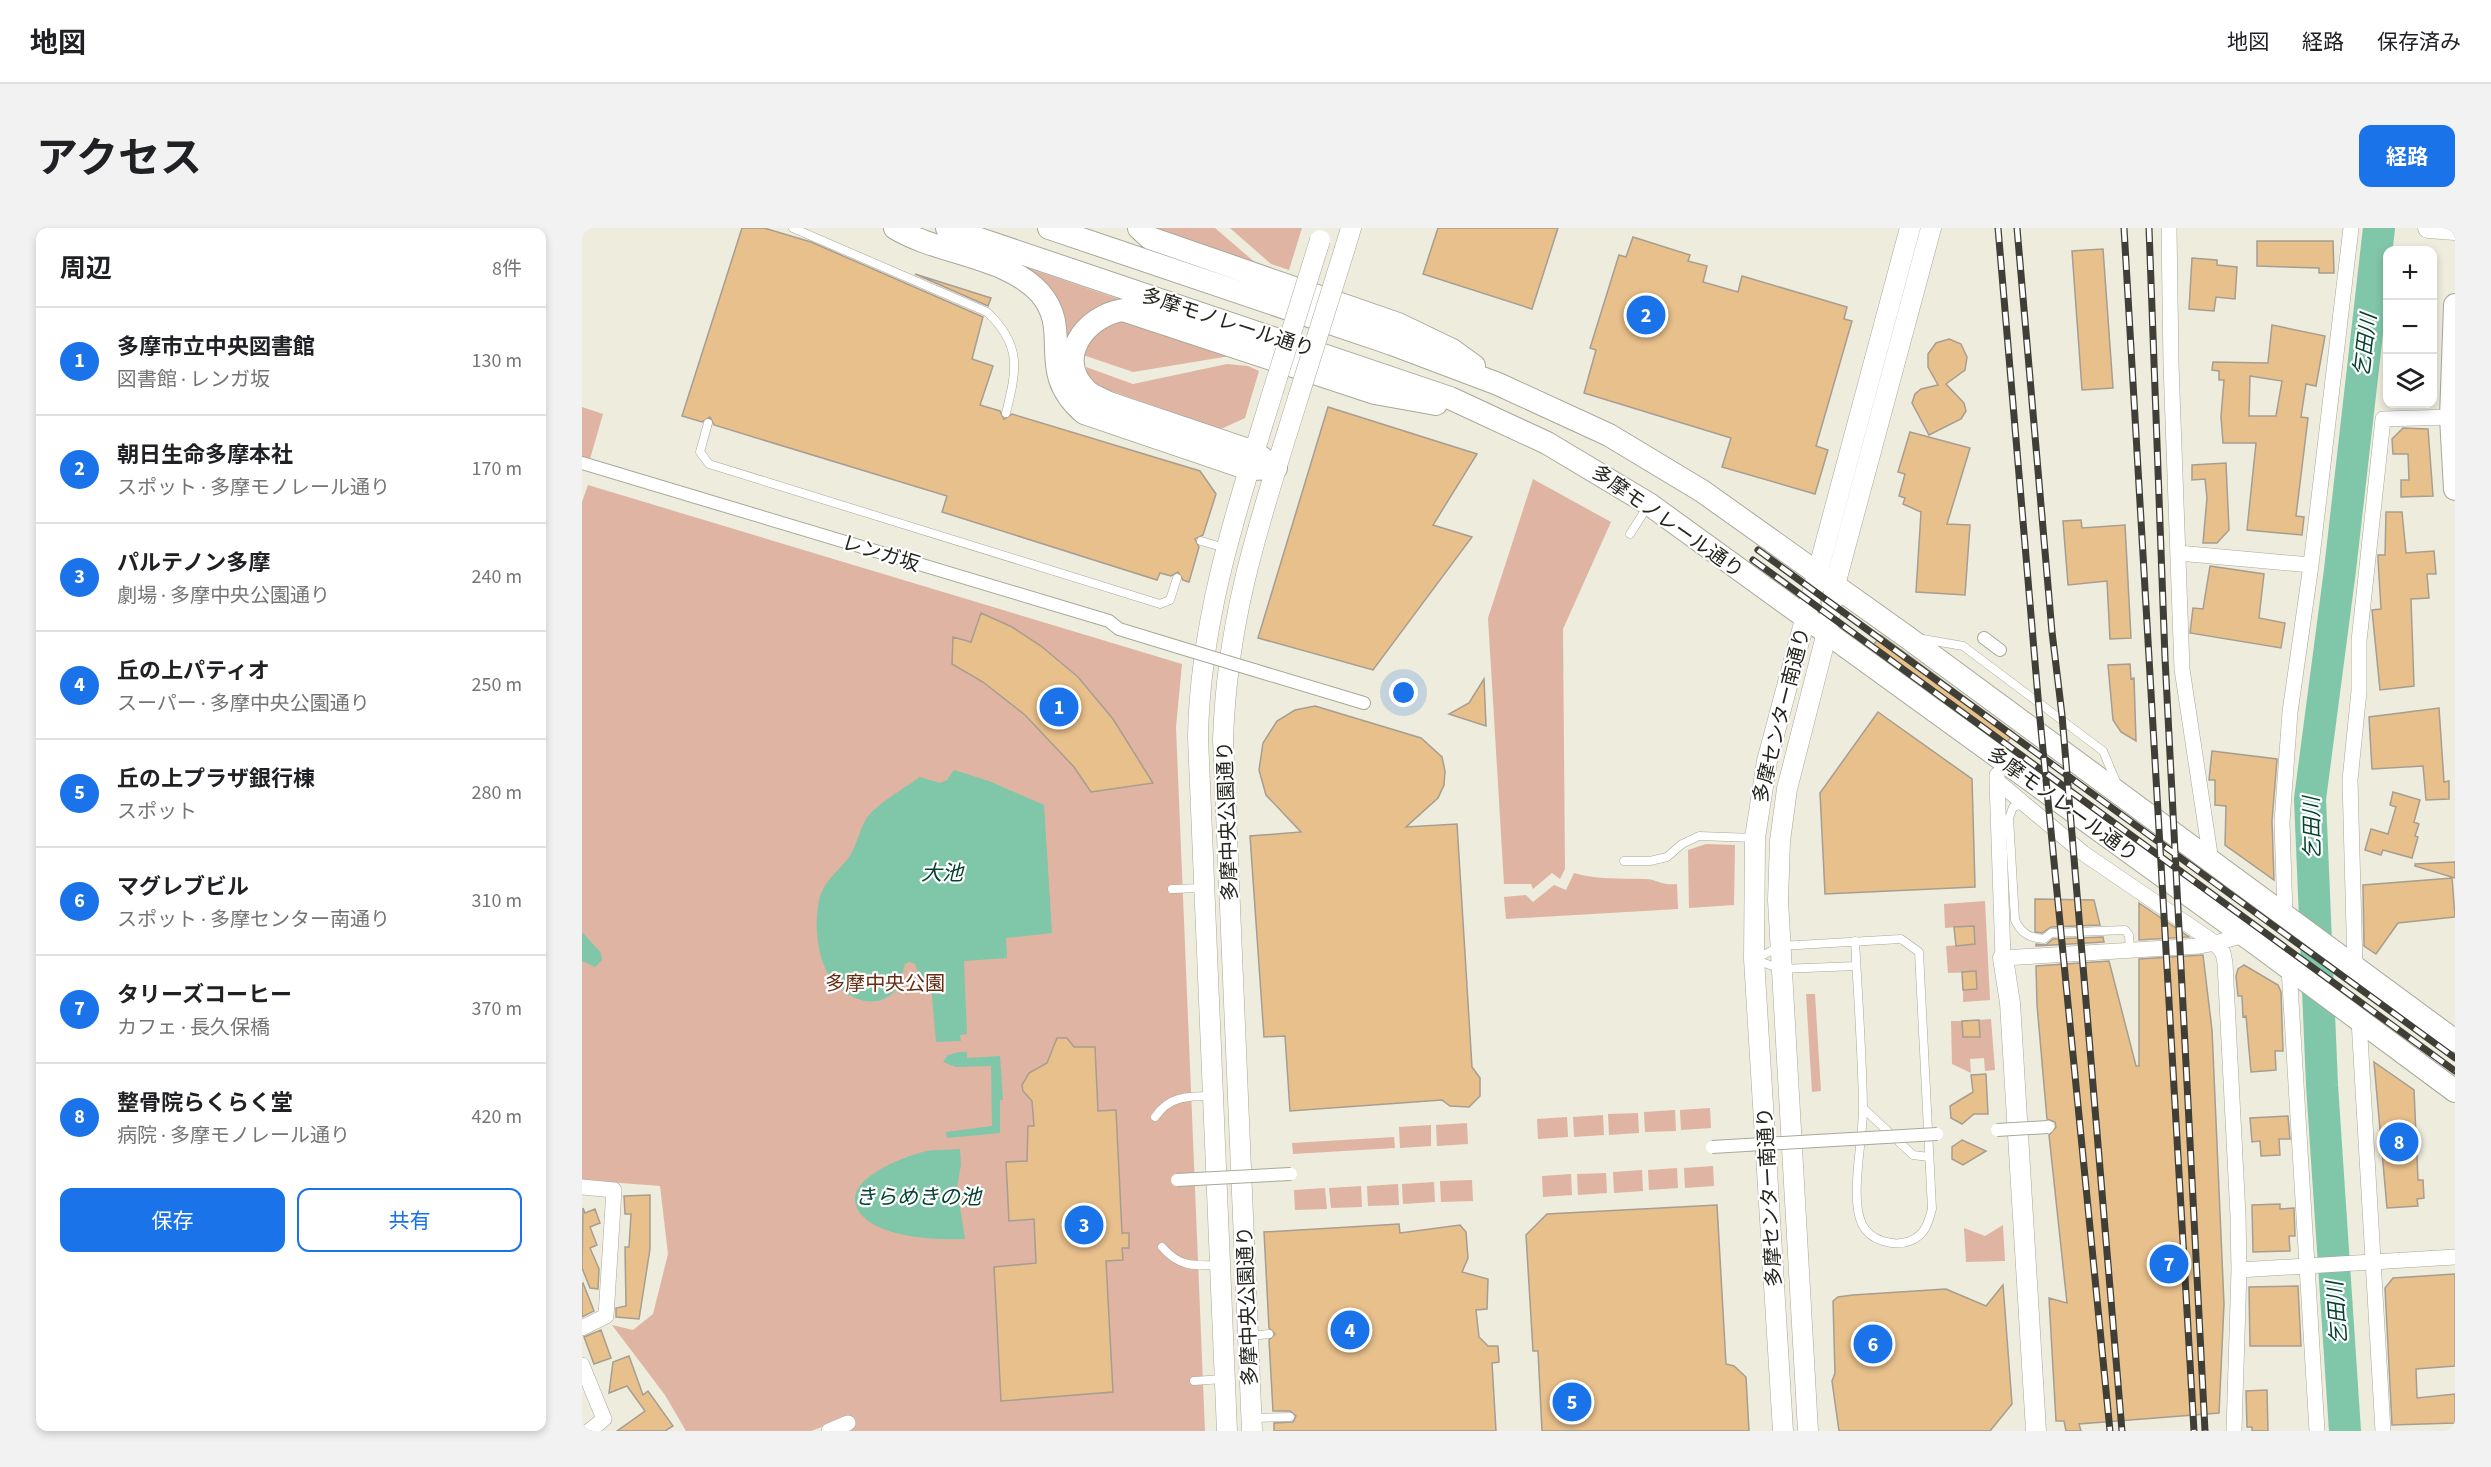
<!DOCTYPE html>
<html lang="ja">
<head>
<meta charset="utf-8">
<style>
	body { margin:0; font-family:"Source Sans 3","Noto Sans JP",sans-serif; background:#f2f2f2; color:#202124 }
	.controls { position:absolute; right:18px; top:18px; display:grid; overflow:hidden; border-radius:12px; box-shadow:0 3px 9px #0003 }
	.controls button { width:54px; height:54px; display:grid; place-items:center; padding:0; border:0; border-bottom:2px solid #e0e0e0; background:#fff; color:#202124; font:30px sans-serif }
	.you { position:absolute; left:822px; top:465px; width:21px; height:21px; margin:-15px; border:4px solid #fff; border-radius:50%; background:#1a73e8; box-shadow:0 0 0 9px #1a73e833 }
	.badge { display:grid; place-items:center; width:39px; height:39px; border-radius:50%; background:#1a73e8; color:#fff; font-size:20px; font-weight:700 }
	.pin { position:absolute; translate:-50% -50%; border:3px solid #fff; box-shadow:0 2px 6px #0006 }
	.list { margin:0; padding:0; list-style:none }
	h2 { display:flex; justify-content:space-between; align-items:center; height:78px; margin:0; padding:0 24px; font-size:26px }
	h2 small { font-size:20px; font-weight:400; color:#757577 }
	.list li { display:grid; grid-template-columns:39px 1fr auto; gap:18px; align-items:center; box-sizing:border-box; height:108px; padding:0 24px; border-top:2px solid #e0e0e0 }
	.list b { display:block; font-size:22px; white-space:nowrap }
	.list p { margin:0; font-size:20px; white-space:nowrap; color:#757577 }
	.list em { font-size:20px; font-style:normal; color:#757577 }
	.actions { display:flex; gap:12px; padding:18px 24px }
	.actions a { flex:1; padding:14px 0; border:2px solid #1a73e8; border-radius:12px; text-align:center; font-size:21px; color:#1a73e8 }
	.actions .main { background:#1a73e8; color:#fff }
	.icon { flex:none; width:33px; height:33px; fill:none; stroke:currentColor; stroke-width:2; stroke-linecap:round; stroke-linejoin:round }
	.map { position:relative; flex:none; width:1873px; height:1203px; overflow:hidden; border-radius:12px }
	header { display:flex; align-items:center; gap:36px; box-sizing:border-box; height:84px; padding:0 30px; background:#fff; border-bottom:2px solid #e0e0e0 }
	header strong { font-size:28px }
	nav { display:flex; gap:33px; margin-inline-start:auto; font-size:21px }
	.intro { display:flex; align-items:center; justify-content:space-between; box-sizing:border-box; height:144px; padding:0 36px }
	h1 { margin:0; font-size:42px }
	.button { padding:15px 27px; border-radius:12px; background:#1a73e8; color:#fff; font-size:21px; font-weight:700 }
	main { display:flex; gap:36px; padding:0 36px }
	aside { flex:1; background:#fff; border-radius:12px; box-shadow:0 3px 9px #0003 }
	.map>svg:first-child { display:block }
	.green { fill:#dfb4a3 }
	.water { fill:#80c6a8 }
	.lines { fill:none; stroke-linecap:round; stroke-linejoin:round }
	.river { stroke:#80c6a8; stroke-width:32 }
	.building { fill:#e8c08b; stroke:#a79d91; stroke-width:1.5; fill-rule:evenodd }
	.service-casing { stroke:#a8a899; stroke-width:9 }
	.pedestrian-casing { stroke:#a8a899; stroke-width:14 }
	.minor-casing { stroke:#a8a899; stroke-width:16 }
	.tertiary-casing { stroke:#a8a899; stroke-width:21 }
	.secondary-casing { stroke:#a8a899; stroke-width:24 }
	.service { stroke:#fff; stroke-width:8 }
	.pedestrian { stroke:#fff; stroke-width:12 }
	.minor { stroke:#fff; stroke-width:15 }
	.tertiary { stroke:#fff; stroke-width:20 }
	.secondary { stroke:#fff; stroke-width:22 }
	.rail-casing { stroke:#3f3f37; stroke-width:7 }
	.rail { stroke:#fff; stroke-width:4.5; stroke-dasharray:14; stroke-linecap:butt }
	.pedestrian-bridge-casing { stroke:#a8a899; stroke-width:14; stroke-linecap:butt }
	.tertiary-bridge-casing { stroke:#a8a899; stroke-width:21; stroke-linecap:butt }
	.pedestrian-bridge { stroke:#fff; stroke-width:12 }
	.tertiary-bridge { stroke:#fff; stroke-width:20 }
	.labels { text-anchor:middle; stroke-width:4.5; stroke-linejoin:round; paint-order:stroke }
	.street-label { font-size:20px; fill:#25251f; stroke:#fff }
	.park-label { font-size:20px; fill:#642c11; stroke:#fff }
	.water-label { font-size:21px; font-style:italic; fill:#05422f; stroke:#fff }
</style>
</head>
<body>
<header>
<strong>地図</strong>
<nav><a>地図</a><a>経路</a><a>保存済み</a></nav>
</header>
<div class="intro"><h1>アクセス</h1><a class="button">経路</a></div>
<main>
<aside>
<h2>周辺<small>8件</small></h2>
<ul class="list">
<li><span class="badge">1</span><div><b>多摩市立中央図書館</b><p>図書館 · レンガ坂</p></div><em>130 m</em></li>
<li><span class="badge">2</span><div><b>朝日生命多摩本社</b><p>スポット · 多摩モノレール通り</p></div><em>170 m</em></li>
<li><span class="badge">3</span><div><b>パルテノン多摩</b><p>劇場 · 多摩中央公園通り</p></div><em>240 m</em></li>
<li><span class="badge">4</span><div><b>丘の上パティオ</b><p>スーパー · 多摩中央公園通り</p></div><em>250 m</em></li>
<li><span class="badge">5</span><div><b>丘の上プラザ銀行棟</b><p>スポット</p></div><em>280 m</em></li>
<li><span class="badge">6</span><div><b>マグレブビル</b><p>スポット · 多摩センター南通り</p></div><em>310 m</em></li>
<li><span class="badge">7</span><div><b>タリーズコーヒー</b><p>カフェ · 長久保橋</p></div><em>370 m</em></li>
<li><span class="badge">8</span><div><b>整骨院らくらく堂</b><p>病院 · 多摩モノレール通り</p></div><em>420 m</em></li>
</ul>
<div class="actions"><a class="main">保存</a><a>共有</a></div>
</aside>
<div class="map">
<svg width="1873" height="1203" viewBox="0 0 1873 1203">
	<rect width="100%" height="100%" fill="#edecdd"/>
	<path class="green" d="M568 0H633L683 43Z
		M648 0H720L707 42 689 36Z
		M431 35 551 76 479 122Z
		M531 90 654 127 551 144 501 127 503 117Z
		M645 136 666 138 677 143 663 190 639 201 515 158 505 145 504 139 551 156Z
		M0 179 21 186 8 231 0 229Z
		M951 251 1029 294 981 401 983 641 978 651 970 645 951 661 949 656H922L906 390Z
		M6 257 600 436 594 499 623 1203H266L253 1194 229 1203H104L83 1167 30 1097 51 1102 71 1086 86 1026 78 958 0 952V274Z
		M1124 616 1153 617 1152 677 1107 680 1106 622Z
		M992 645C1016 652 1038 650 1063 651 1075 651 1080 658 1095 656L1096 681 924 691 922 669 944 667 951 674 972 657 984 662Z
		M1403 673 1408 772 1381 774V762L1395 761 1394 744 1366 745 1364 718 1392 716 1391 698 1363 700 1362 676Z
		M1224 766H1233L1239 863 1230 864Z
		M1409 791 1413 842 1403 843 1402 830 1388 831 1389 845 1370 836 1369 793H1380L1382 809H1398L1397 792Z
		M1128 880 1129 900 1099 902 1098 882Z
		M1093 882 1094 903 1063 904 1062 884Z
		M1056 885 1057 905 1027 907 1026 886Z
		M1021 887 1022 907 992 909 991 889Z
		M985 889 986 909 956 911 955 891Z
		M885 895 886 916 855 918 854 897Z
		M849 897V918L818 920 817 899Z
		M812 909 813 920 711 926 710 915Z
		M1131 938 1132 958 1103 960 1102 940Z
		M1095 940 1096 960 1067 962 1066 942Z
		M1060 942 1061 963 1032 965 1031 944Z
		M1024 945 1025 965 996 967 995 946Z
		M989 946 990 967 961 969 960 948Z
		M890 952 891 973 859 974 858 953Z
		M852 954 853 974 821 976 820 956Z
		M816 956 817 977 786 978 785 958Z
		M779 958 780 979 749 980 747 960Z
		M743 960 745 981 713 982 712 962Z
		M1421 997 1423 1033 1384 1034 1382 1000 1403 1008Z"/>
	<path class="water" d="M372 542 407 553 462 577 470 705 424 710 425 730 382 733 385 806 378 807 379 813 354 814 349 758 337 747 333 736 328 734 323 736C320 746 318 758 311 765 290 784 262 768 248 749 235 730 232 696 237 673 241 653 256 644 267 629 275 617 277 603 284 591 294 576 323 560 338 549L358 555 365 552Z
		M0 704 19 725 20 732 13 739 0 733Z
		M377 824H385V830L418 828 421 872H418V905L365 910 364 904 410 898 409 838 374 839 361 834 366 827Z
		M378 921 379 937 375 959 383 1011C354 1012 297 1010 278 985 254 953 323 928 345 923 356 921 367 922 378 921Z"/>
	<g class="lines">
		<path class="river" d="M1763 1203 1740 857 1728 571 1758 342 1797 0"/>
	</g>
	<path class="building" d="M160 0H182L229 14 401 89 390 131 411 138 398 177 418 183 422 191 430 186 618 243 634 266 621 307 613 311 617 319 607 354 601 352 596 344 589 348 578 345 575 352 360 284 365 268 132 197 128 189 120 194 100 188Z
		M856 0H976L950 81 841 46Z
		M1051 9 1108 27 1106 33 1125 38 1121 54 1156 64 1160 48 1265 79 1262 91 1270 93 1234 218 1246 222 1233 266 1140 239 1149 210 1002 165 1014 122 1008 120 1037 27 1044 29Z
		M1675 13H1751L1752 45H1737V40L1675 38Z
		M1521 21 1531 160 1500 162 1490 23Z
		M1610 30 1635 32V37L1655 39 1653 71 1634 69 1632 83 1607 81Z
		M333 46 409 70 406 78Z
		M1690 97 1743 108 1734 158 1724 156 1719 189 1726 190 1714 288 1722 289 1720 307 1665 302 1674 215H1641L1639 189 1642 152H1637V143L1630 142 1631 134 1686 135ZM1668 148 1700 153 1694 188H1667Z
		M1367 111 1379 116 1385 129 1383 142 1364 156 1382 175 1384 183 1379 191 1347 207 1330 175 1333 166 1339 161 1356 157 1346 139V126L1354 115Z
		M746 179 895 226 851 297 890 309 791 442 676 410Z
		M1821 200 1846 201 1851 268 1819 269V252H1827L1826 226H1811L1810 211Z
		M1328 204 1388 220 1365 296 1388 297 1383 367 1334 364 1339 284 1321 276 1323 270 1317 268 1323 246 1316 244Z
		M1644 235 1647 302 1635 315H1621L1625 270 1623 251 1610 252V237Z
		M1804 284H1820L1824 325 1852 323 1854 346H1845L1847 370 1829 371 1832 458 1798 462 1790 382 1799 381 1796 331V327H1803Z
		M1499 292 1500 300 1543 297 1549 410 1528 411 1525 353 1486 357 1481 293Z
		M1628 338 1682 346 1677 390 1703 395 1699 420 1608 405 1611 380 1621 381Z
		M399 385 430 399 459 418 496 449 531 491 571 555 509 564 492 539 443 487 401 454 370 436 371 409 389 414Z
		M1299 407 1432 505 1423 517 1289 420Z
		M1548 436 1549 451 1552 450 1554 513 1539 504 1531 492 1526 437Z
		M902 451 904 498 867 486 887 475Z
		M733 478 839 510 860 529 863 543 862 557 856 570 824 599 875 596 890 839 898 850V868L887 879 868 878 860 872 708 883 703 808 682 809 668 608 719 604 684 567 677 542 681 515 695 493 713 482Z
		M1857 480 1862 554 1867 553V571L1844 572 1841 538 1790 541 1787 489Z
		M1296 484 1390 551 1393 659 1243 666 1238 565Z
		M1630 523 1695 531 1690 593 1692 652 1643 617 1644 578 1633 577V552H1627Z
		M1811 564 1838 572 1832 594 1837 596 1833 608 1836 609 1830 630 1801 622 1799 627 1783 622 1789 601 1806 606 1814 579 1808 577Z
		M1873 634V650L1833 638V636Z
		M1870 650 1873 689 1816 695 1794 726 1782 718 1781 657Z
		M1453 671 1512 672 1518 697 1469 699 1460 705 1453 704Z
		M1557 675 1607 709 1557 712Z
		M1392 698 1393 716 1374 718 1372 699Z
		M1521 709 1522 714 1454 718V716L1464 717 1471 711Z
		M1621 727 1630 802 1642 1076 1637 1185 1497 1196 1499 1203H1484L1482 1193H1474L1467 1070 1485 1075 1467 907 1474 899 1473 894 1465 891 1455 777 1454 738 1527 733 1554 838H1557V731Z
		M1662 737 1696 757 1699 764 1701 823H1693L1694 842 1669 844 1664 788 1661 789 1660 768H1656L1654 748 1656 741Z
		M1394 743 1395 761 1381 762 1380 744Z
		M1397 792 1398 809H1381L1380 793Z
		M475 810H485L492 819H513L516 883 534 882 540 1005H547V1020H540L541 1032 524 1033 531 1164 419 1173 412 1039 454 1035 452 991 427 993 424 934 445 933 446 898H452L450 873 441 863 440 857 447 845 465 835Z
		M1792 834 1832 862 1836 952H1841L1842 970 1835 971 1836 978 1805 980Z
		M1404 846 1406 886H1392L1380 896 1369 890 1368 878 1391 864 1389 847Z
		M1706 888 1708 911H1697L1698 927 1679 928 1678 913 1670 914 1668 890Z
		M1380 912 1404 923 1381 937 1370 931V919Z
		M68 967V1021L57 1091 34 1089V1080L44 1078 43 1019H47L49 986H43L42 968Z
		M1698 976V981L1712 980 1713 1008H1707L1708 1023 1671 1024 1670 977Z
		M1135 977 1144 1136 1152 1138 1164 1149 1167 1203H960L956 1123H951L944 1007 965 986Z
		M1 980 3 985 13 981 18 995 8 999 15 1017 8 1020 17 1041 16 1061 8 1060 0 1040Z
		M817 996 818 1005 878 997 884 1004 886 1030 880 1044 906 1051 905 1081 894 1082 897 1109 906 1118H916L917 1134 910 1135 914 1203H692V1195L711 1194 714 1188 708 1183H691L687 1112 693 1106 687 1100 682 1004Z
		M1873 1046V1138L1834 1141 1835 1170 1873 1166V1195L1810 1197 1803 1060 1811 1050Z
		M1 1055 12 1083 0 1089V1056Z
		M1421 1057 1430 1176 1408 1203H1257L1250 1153 1253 1145 1251 1073 1256 1069 1271 1067 1364 1061 1404 1078Z
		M1716 1058 1719 1118H1668L1667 1059Z
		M19 1102 29 1130 12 1136 2 1109Z
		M47 1128 61 1167 66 1163 91 1198 83 1203H35L63 1183 45 1158 27 1165 31 1134Z
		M1685 1162 1686 1203H1670V1199H1665L1664 1163Z"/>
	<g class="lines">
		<defs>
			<path id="service" d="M211 0 405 84C440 117 435 141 424 185
				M126 195 118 224 127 236 578 376 588 372 595 350
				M1048 306 1066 278
				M619 313 643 320
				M1341 411 1381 418 1521 523 1535 556
				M1442 576 1431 579 1427 590 1433 692C1439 705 1447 710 1462 711L1469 705 1543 702 1547 707 1548 723
				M1042 633H1068L1085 629 1100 616 1117 608 1172 610
				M590 661 621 660
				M1174 731 1198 718 1319 711 1337 724 1350 981C1346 996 1343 1007 1328 1013 1312 1019 1288 1013 1280 996 1267 969 1282 908 1281 878 1280 823 1276 768 1273 713
				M1174 732 1199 741 1274 738
				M1281 880 1331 927 1347 929
				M573 889C587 868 606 868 630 868
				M580 1019C597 1039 612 1038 637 1037
				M668 1108 687 1106
				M612 1153 641 1151
				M671 1190 708 1189"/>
			<path id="pedestrian" d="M0 235 527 393 537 401 596 419
				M1402 410 1418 422
				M672 442 782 475"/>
			<path id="minor" d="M1587 0 1589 136 1600 441 1629 633
				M1596 325 1729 337
				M1415 547V553L1501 625 1633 715 1663 707
				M1415 553 1421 730 1618 718 1633 715 1641 725 1643 735 1656 988 1657 1042 1652 1203
				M1703 687 1700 594 1708 484 1729 337 1769 0
				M1773 739 1768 552 1777 463V413L1801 191 1869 189
				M1707 740 1735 1203
				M1777 792 1801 1203
				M0 959 32 962 24 1088 0 1100
				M1657 1042 1873 1029
				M0 1137 22 1191 7 1203
				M247 1203 266 1195"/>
			<path id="tertiary" d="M1846 0 1873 2
				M763 20 769 0
				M1421 730 1428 775 1454 1203
				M645 1203 616 509C618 389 656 277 691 163
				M670 1203 641 512C645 386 679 289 716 170
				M1201 1203 1172 731 1173 610 1185 533 1328 0
				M1226 1203 1196 672 1198 613 1205 561 1245 404 1253 357 1349 0"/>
			<path id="secondary" d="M313 0C355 26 425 28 458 65 492 104 452 142 502 185L667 241 694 240
				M365 0 868 170 965 215 1067 276 1676 717 1873 863
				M467 0 810 116 916 156 1027 207 1120 263 1325 409 1873 813
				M557 0 568 10 816 96 870 122 892 138
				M1873 77 1869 189 1873 261
				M694 240 672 224 527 175C520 171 512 169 506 164 471 132 502 88 541 82L793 165 854 176"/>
		</defs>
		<use href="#service" class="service-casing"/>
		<use href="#pedestrian" class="pedestrian-casing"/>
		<use href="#minor" class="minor-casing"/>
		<use href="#tertiary" class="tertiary-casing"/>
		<use href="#secondary" class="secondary-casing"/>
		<use href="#service" class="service"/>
		<use href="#pedestrian" class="pedestrian"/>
		<use href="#minor" class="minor"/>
		<use href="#tertiary" class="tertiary"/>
		<use href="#secondary" class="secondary"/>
		<defs>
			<path id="rail" d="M1416 0 1457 481 1528 1203
				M1435 0 1470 404 1480 487 1540 1203
				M1542 0 1612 1203
				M1567 0 1583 430 1623 1203
				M1176 322 1873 830
				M1171 332 1873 843"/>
		</defs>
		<use href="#rail" class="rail-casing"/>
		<use href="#rail" class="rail"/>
		<defs>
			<path id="pedestrian-bridge" d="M596 419 672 442
				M1415 902 1466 899
				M1130 919 1355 906
				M595 952 709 946"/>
			<path id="tertiary-bridge" d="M691 163 738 12
				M716 170 763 20"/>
		</defs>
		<use href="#pedestrian-bridge" class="pedestrian-bridge-casing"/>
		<use href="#tertiary-bridge" class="tertiary-bridge-casing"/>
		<use href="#pedestrian-bridge" class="pedestrian-bridge"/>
		<use href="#tertiary-bridge" class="tertiary-bridge"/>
	</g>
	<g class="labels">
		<g class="street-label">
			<text transform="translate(646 94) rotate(18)" y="7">多摩モノレール通り</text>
			<text transform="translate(1086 293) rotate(35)" y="7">多摩モノレール通り</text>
			<text transform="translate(299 325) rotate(17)" y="7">レンガ坂</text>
			<text transform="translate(1199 487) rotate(-76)" y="7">多摩センター南通り</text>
			<text transform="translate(1481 576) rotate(36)" y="7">多摩モノレール通り</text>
			<text transform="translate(645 593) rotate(-92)" y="7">多摩中央公園通り</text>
			<text transform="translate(1187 969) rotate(-93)" y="7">多摩センター南通り</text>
			<text transform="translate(665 1078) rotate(-92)" y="7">多摩中央公園通り</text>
		</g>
		<g class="park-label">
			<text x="303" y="762">多摩中央公園</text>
		</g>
		<g class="water-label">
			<text transform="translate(1783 117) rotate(-83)" y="7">乞田川</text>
			<text transform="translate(1730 600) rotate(-91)" y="7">乞田川</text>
			<text x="360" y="652">大池</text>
			<text x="336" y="976">きらめきの池</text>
			<text transform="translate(1755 1085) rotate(-94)" y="7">乞田川</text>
		</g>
	</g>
</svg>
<div class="controls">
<button>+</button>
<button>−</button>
<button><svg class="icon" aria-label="layers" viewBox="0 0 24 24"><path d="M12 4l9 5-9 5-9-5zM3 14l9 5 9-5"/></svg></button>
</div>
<div class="you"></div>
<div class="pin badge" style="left:477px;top:479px">1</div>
<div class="pin badge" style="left:1064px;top:87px">2</div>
<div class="pin badge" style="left:502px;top:997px">3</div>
<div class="pin badge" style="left:768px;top:1102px">4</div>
<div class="pin badge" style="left:990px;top:1174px">5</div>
<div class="pin badge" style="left:1291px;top:1116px">6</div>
<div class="pin badge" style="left:1587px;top:1036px">7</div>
<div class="pin badge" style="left:1817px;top:914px">8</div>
</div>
</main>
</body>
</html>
